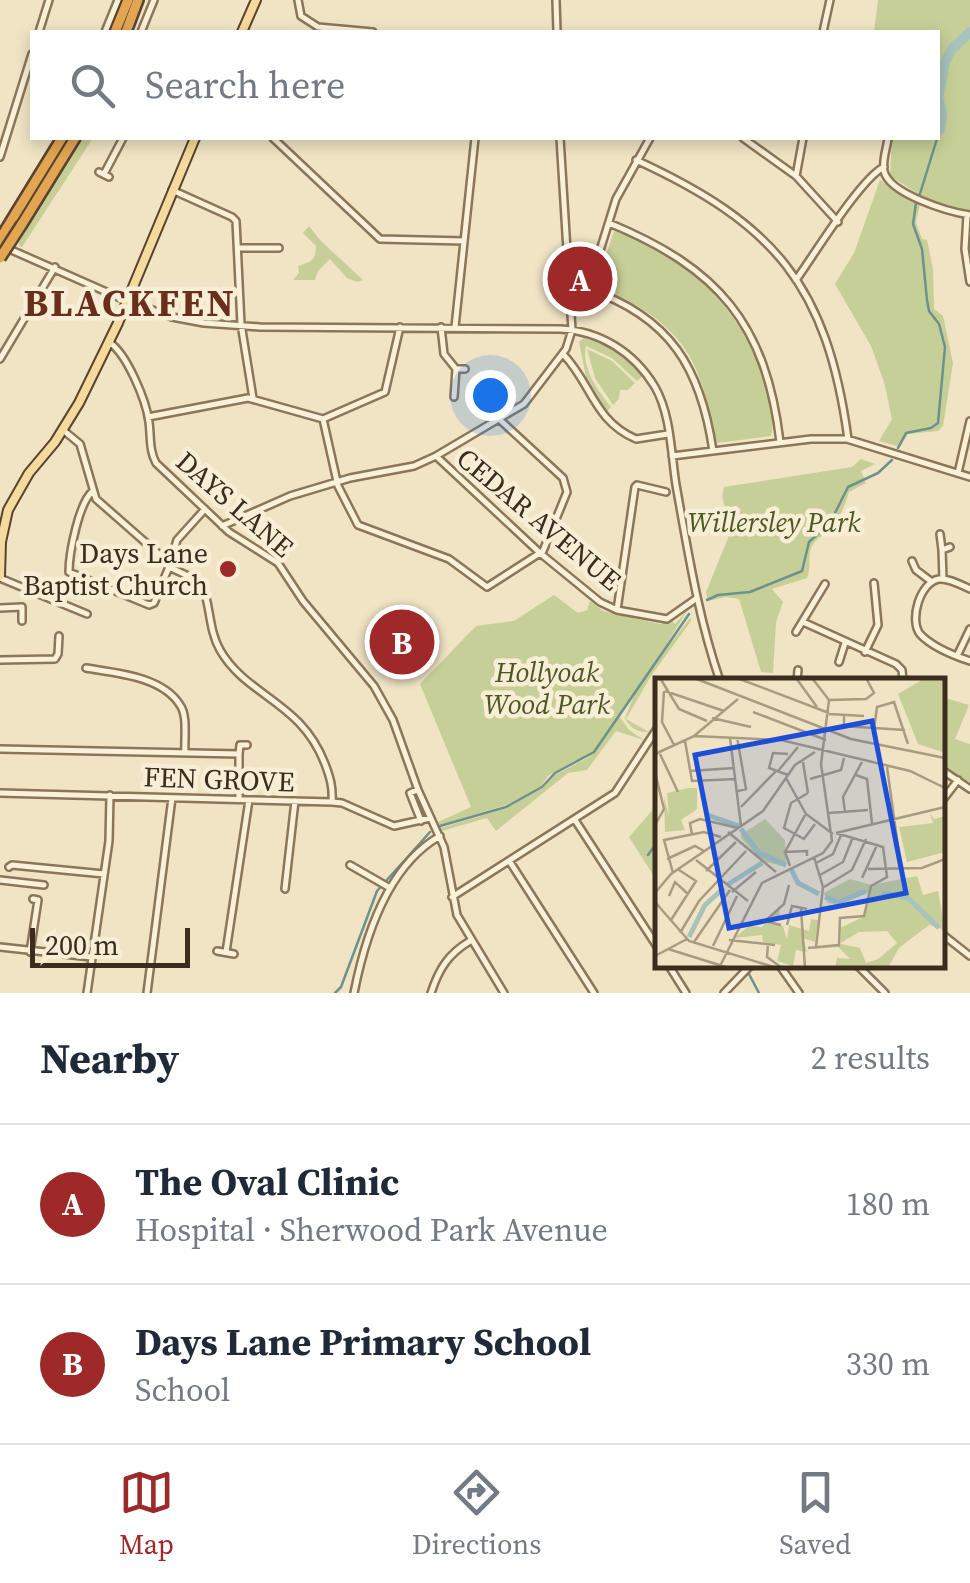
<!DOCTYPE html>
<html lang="en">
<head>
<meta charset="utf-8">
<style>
	body { margin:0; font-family:"Source Serif 4",serif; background:#f6f6f7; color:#1f2937 }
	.scale { position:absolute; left:30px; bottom:25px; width:160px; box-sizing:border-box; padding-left:10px; border:5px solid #3b2d1e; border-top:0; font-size:28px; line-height:35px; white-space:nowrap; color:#3b2d1e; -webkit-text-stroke:8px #f7eed5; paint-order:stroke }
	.you { position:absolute; left:490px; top:395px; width:35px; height:35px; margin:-25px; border:8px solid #fff; border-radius:50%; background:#1a73e8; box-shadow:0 0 0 15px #1a73e833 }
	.badge { display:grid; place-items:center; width:65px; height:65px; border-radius:50%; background:#9d2928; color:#fff; font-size:32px; font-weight:700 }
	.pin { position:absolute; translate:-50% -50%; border:5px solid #fff; box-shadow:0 2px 10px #0006 }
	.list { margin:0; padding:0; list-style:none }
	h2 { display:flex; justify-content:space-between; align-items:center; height:130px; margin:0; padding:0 40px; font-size:42px }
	h2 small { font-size:32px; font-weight:400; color:#747a83 }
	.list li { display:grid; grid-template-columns:65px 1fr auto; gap:30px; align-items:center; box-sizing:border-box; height:160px; padding:0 40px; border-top:2px solid #e0e1e3 }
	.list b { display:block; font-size:38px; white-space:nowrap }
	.list p { margin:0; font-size:32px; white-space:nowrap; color:#747a83 }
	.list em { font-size:32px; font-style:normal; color:#747a83 }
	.icon { flex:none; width:55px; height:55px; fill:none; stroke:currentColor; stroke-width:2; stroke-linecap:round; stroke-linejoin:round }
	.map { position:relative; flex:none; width:970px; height:993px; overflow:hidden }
	.search { position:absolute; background:#fff; box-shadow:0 5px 15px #0003; left:30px; right:30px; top:30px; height:110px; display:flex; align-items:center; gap:25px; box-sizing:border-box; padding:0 35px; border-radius:0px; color:#747a83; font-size:38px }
	.sheet { height:450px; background:#fff }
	nav { display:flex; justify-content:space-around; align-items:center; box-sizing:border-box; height:140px; border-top:2px solid #e0e1e3; background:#fff; font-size:28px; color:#747a83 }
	nav a { display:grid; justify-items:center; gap:5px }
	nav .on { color:#9d2928 }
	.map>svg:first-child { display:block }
	.green { fill:#c7cf98 }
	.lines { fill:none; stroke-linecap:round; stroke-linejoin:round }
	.stream { stroke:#6d928a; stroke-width:2.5 }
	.river { stroke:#a7c3bb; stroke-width:10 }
	.minor-casing { stroke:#8c765a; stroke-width:10 }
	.major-casing { stroke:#5a432e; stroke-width:12 }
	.highway-casing { stroke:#5a432e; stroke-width:14 }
	.minor { stroke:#faf1d9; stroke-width:5 }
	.major { stroke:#f4da9c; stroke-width:8 }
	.highway { stroke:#e2a653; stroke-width:9 }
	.highway-bridge-casing { stroke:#5a432e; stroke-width:14; stroke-linecap:butt }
	.highway-bridge { stroke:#e2a653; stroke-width:9 }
	.poi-dot { fill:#9d2928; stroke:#f7eed5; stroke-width:4 }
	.labels { text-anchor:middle; stroke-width:9; stroke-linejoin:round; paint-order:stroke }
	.street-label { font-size:28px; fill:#3b2d1e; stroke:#f7eed5 }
	.park-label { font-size:28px; font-style:italic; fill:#4a5924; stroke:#f7eed5 }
	.poi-label { font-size:28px; fill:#3b2d1e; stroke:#f7eed5; text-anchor:end }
	.district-label { font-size:38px; font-weight:bold; letter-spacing:2.5px; fill:#6a2e1c; stroke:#f7eed5 }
	.inset-river { fill:none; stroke:#a7c3bb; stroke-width:5 }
	.inset-road { fill:none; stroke:#a89b82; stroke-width:2.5 }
	.view { fill:#1d4ed8; fill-opacity:0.15; stroke:#1d4ed8; stroke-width:5 }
	.inset-edge { fill:none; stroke:#3b2d1e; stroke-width:5 }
</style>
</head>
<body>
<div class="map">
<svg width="970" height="993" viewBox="0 0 970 993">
	<rect width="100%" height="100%" fill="#f0e4c5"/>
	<path class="green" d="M878 0H970V212L936 205 890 176 892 138H938V32H874Z
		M81 138H93L22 247 19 246V241Z
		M880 180 920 205 916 222 922 239 927 240 933 269 934 309 943 316 953 363 943 426 938 431 908 434 900 447 879 441 892 419 884 382 871 346 835 284 854 253Z
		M309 226 321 241 363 280 357 282 347 278 330 259 318 271 315 280H293L299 273 298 266C310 262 316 261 316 246L303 233Z
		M614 231C688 256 748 314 767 391 771 405 775 423 771 436L717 443C703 385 699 347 644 310 629 300 611 294 596 285Z
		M586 336 622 355 643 376 637 381 612 358 586 346C581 367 598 391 611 407L605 413 580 371 586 377 579 342Z
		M587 349 612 361 635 383 628 390H620L619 399 613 405 595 378Z
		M861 459 875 464 861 471 866 483 849 492C846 504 839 520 830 529 824 536 817 537 812 546 807 556 812 566 807 578L772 589 783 602 776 622 773 673 761 672 739 599 726 597 708 601 706 592 731 531 722 496 724 487 852 467Z
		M554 595 578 613 587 610 590 601 603 611 660 624 663 623 653 620 670 621 688 606 672 621 675 624 687 611 656 661 691 617V621L651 676 626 719 649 732C639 733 629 728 625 718L637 688 619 716 629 730 644 740 616 731 587 770 568 773 496 831 487 818 442 831 441 828 504 809 543 788 553 776 591 756 574 761 548 776 539 789 506 805 440 825 438 822 471 807 420 684 476 626 514 621Z
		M942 697 969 705 955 739 970 744V785L943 767Z
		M657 805H658L657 881 629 837Z"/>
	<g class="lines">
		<path class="stream" d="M919 197 940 129
			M898 448 906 433 931 428 938 423 945 347 939 324 929 311 927 300 922 249 913 224 916 203
			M707 600 718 595 750 592 802 571 809 542 830 523 848 487 878 473 892 460
			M656 742 658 745
			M440 826 506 807 542 787 555 773 594 752 689 614
			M648 855 658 841
			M749 974 759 993
			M335 993 341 987 377 891 430 832"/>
		<path class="river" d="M940 129 942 114 938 98 945 62 952 49 970 32"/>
		<defs>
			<path id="minor" d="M298 0 301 16 318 27 373 32
				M556 0 557 32
				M39 32 49 0
				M105 32 118 0
				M141 32 154 0
				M823 32 830 0
				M273 138 380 239 464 241
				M743 138 796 176 838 222
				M888 138C887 148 882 160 884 171 889 194 949 212 970 215
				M0 157 32 54
				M636 160C775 224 827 285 848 439
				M99 172 109 177
				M104 174 123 138
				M796 176 803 138
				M172 190 232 217 236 221 241 324 253 398
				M967 215 965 249 970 282
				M609 223C718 268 766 323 780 442
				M0 245 127 301 172 317 204 323 260 327 560 329C600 331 634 352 655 387 671 415 671 453 676 485 688 551 698 617 720 681
				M238 248H279
				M568 251 598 257
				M796 280C814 255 861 178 884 167
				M588 289C671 317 701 369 713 451
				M572 311 583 305 616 199 650 138
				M441 327 444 354 456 369H465
				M455 327 475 138
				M109 342C127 354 146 400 149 422 151 437 149 450 156 463L229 532 278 563 303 601 374 686 393 720 418 790 444 847 457 915 504 993
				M563 354C592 384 593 420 636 439L668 434
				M0 359 55 267
				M454 397 456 369
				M148 417 248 398 323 419
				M323 419 338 486 358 525 449 559 487 587 543 551 567 492 563 478 499 419
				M323 419 385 392 400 327
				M63 430 80 444 96 499 161 556 171 560
				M436 456 540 553 600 602 617 610
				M672 456 811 439H847L970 477
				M958 473 970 421
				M93 491C79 502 69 553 69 572L149 605 154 603 169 567 177 540 205 509
				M666 492 637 485 635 487 617 610 667 619 697 598
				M222 526 290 496 350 478 414 466 436 456 524 404 566 349 572 330 560 138
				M940 534 942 550
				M912 561 916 570 932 582
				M169 567 201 582C211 604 208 629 220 650 247 697 301 701 325 764 330 777 333 787 332 802
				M0 578 87 614
				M943 579 942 550 950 547
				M970 589C961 585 949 578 939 579 920 582 909 620 920 634 931 646 955 656 970 661
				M0 608 22 607V621
				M803 622 896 664 902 670 903 681
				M796 632 825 584
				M865 652 878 625 874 583
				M957 656 970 629
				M0 660 55 659 58 654 59 636
				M839 662 845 643
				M86 668C115 673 162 676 180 705 188 716 184 739 185 752
				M797 681 798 670
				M0 749 239 754V799
				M239 754 240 745H247
				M942 770 970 789
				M417 790 410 793 421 821
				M0 793 332 802 342 803 394 826 430 818
				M942 801 958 780
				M575 820 658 948
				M510 862 594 993
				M350 865 390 888
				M9 867 12 865 104 874
				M0 880 44 885
				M285 889 295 801
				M452 897 615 793 658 727
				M942 934 970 956
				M0 947 91 957
				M217 951 234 954
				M30 952 38 900 33 899
				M226 952 249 800
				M669 966 686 993
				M780 966 799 993
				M858 966 885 993
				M87 993 109 841 110 795
				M147 993 172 798
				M354 993C365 937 387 866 440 836
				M431 993C439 969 448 954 470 941
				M724 993 750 966"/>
			<path id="major" d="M242 32 256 0
				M0 576 1 542 8 510 29 473 55 442 79 403 118 323 195 138"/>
			<path id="highway" d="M115 32 128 0
				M126 32 138 0
				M22 224 75 138
				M0 239 62 138"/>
		</defs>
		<use href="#minor" class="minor-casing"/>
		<use href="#major" class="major-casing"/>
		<use href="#highway" class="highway-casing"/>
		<use href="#minor" class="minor"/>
		<use href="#major" class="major"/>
		<use href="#highway" class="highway"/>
		<defs>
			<path id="highway-bridge" d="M0 258 22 224"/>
		</defs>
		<use href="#highway-bridge" class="highway-bridge-casing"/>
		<use href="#highway-bridge" class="highway-bridge"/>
	</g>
	<circle class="poi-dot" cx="228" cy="569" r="10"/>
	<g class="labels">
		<g class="street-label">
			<text transform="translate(235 504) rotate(41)" y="10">DAYS LANE</text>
			<text transform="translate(539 519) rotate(40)" y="10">CEDAR AVENUE</text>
			<text transform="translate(219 779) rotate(2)" y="10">FEN GROVE</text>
		</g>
		<g class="park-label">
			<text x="774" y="532">Willersley Park</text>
			<text x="547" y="682">Hollyoak<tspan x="547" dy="32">Wood Park</tspan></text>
		</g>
		<g class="poi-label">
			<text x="208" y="563">Days Lane<tspan x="208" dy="32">Baptist Church</tspan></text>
		</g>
		<g class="district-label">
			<text x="130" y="316">BLACKFEN</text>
		</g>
	</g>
	<g transform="translate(655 678)">
		<rect width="290" height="290" fill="#f0e4c5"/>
		<path d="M270 0H290V75L263 66 243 16ZM34 110H42V131L26 142 30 152 10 154 9 119 14 138 12 115ZM275 135 279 141 290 138V174L252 184 244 149 278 145ZM110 141 130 162 131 189 107 183 86 160V149L90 154ZM262 198 268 217 283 213 290 252 274 247 244 270 233 290H180L182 280 195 281 183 269 156 271 187 266 205 270 211 285 223 281 242 265 232 253 204 254 186 265 185 250 208 239 214 214 181 226 173 225 169 215 195 201 217 207ZM124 228 125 240 117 245 128 248 132 262 134 247 154 253 156 241 163 242 160 264 148 260 152 274 141 272 138 288 122 283 126 267 108 264 107 257 79 260 94 248 107 249Z" fill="#c7cf98"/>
		<path class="inset-river" d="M52 137 84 148M86 151 104 175 131 187M136 191 143 205 164 216M72 207 107 185M227 215 253 220 284 250M170 219 184 224 211 213M34 259 50 227 69 210"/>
		<path class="inset-road" d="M5 0 24 31 52 43M39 0 196 61 290 80M82 0 174 35M141 0 162 29M9 13 7 44 19 67M10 13 69 33M174 22 211 21 219 15 211 0M98 34 171 62M174 36 209 38M189 38V48L250 52M57 40 96 49M219 51 222 29 239 24 253 66M39 58 83 21M82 59 91 111 83 113M75 60 86 148M30 63 37 103 81 101M0 76 39 58 126 62 255 93 290 110M5 76 23 114M133 76 118 75 114 90 133 97M148 84 153 115M232 89 246 190M35 93 79 90M123 93 143 69M0 94 9 131 0 147M201 97 212 101 217 145M131 100 151 136 178 156M155 101 186 92 189 80M153 115 136 125 129 150 149 161 160 146M86 129 122 92M190 134 188 119 207 84M174 135 213 132M73 154 121 194M181 155 290 129M37 157 35 145 45 141 83 150M130 174 150 137M159 179 168 209 161 269M12 181 40 168 49 173M41 182 93 223M161 185 178 176 186 157M135 188 130 174 152 173V178M213 191 267 190 290 181M51 193 81 164M18 195 9 162 49 154 66 159M165 197 188 184 198 159M207 200 222 167M169 209 197 192 211 161M77 214 101 194M0 215 16 196 108 133 140 87 160 74M14 218 20 204 33 216M0 224 34 263 122 290M166 230 212 223M146 231 150 290M16 242 41 203 24 192M126 247 110 243 129 226 134 207M132 247 137 228 152 231M25 255 44 223 91 173M74 262 120 267M39 264 75 212M113 266 112 279 127 290M58 268 82 218M153 270 184 267 185 240 209 238 216 208 232 199 228 169 181 155M13 271 74 290M0 278 32 261M64 290 107 205 168 175 177 163 166 86 174 22 157 0"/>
		<path class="view" d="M217 43 251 215 74 250 40 77Z"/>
		<rect width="290" height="290" class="inset-edge"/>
	</g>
</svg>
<div class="scale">200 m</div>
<div class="you"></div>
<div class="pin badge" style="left:580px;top:279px">A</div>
<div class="pin badge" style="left:402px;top:642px">B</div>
<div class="search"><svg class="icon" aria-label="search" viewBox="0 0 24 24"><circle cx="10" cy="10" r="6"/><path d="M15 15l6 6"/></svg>Search here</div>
</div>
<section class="sheet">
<h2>Nearby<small>2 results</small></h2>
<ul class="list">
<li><span class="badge">A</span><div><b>The Oval Clinic</b><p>Hospital · Sherwood Park Avenue</p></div><em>180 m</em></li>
<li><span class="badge">B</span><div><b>Days Lane Primary School</b><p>School</p></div><em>330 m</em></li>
</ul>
</section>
<nav>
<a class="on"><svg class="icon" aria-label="map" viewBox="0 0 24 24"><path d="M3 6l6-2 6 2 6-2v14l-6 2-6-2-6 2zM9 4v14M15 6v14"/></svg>Map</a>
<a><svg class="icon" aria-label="directions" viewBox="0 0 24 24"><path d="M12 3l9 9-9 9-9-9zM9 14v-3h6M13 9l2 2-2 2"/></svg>Directions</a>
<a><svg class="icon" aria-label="saved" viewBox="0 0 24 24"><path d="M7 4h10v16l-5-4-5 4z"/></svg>Saved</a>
</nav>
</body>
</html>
